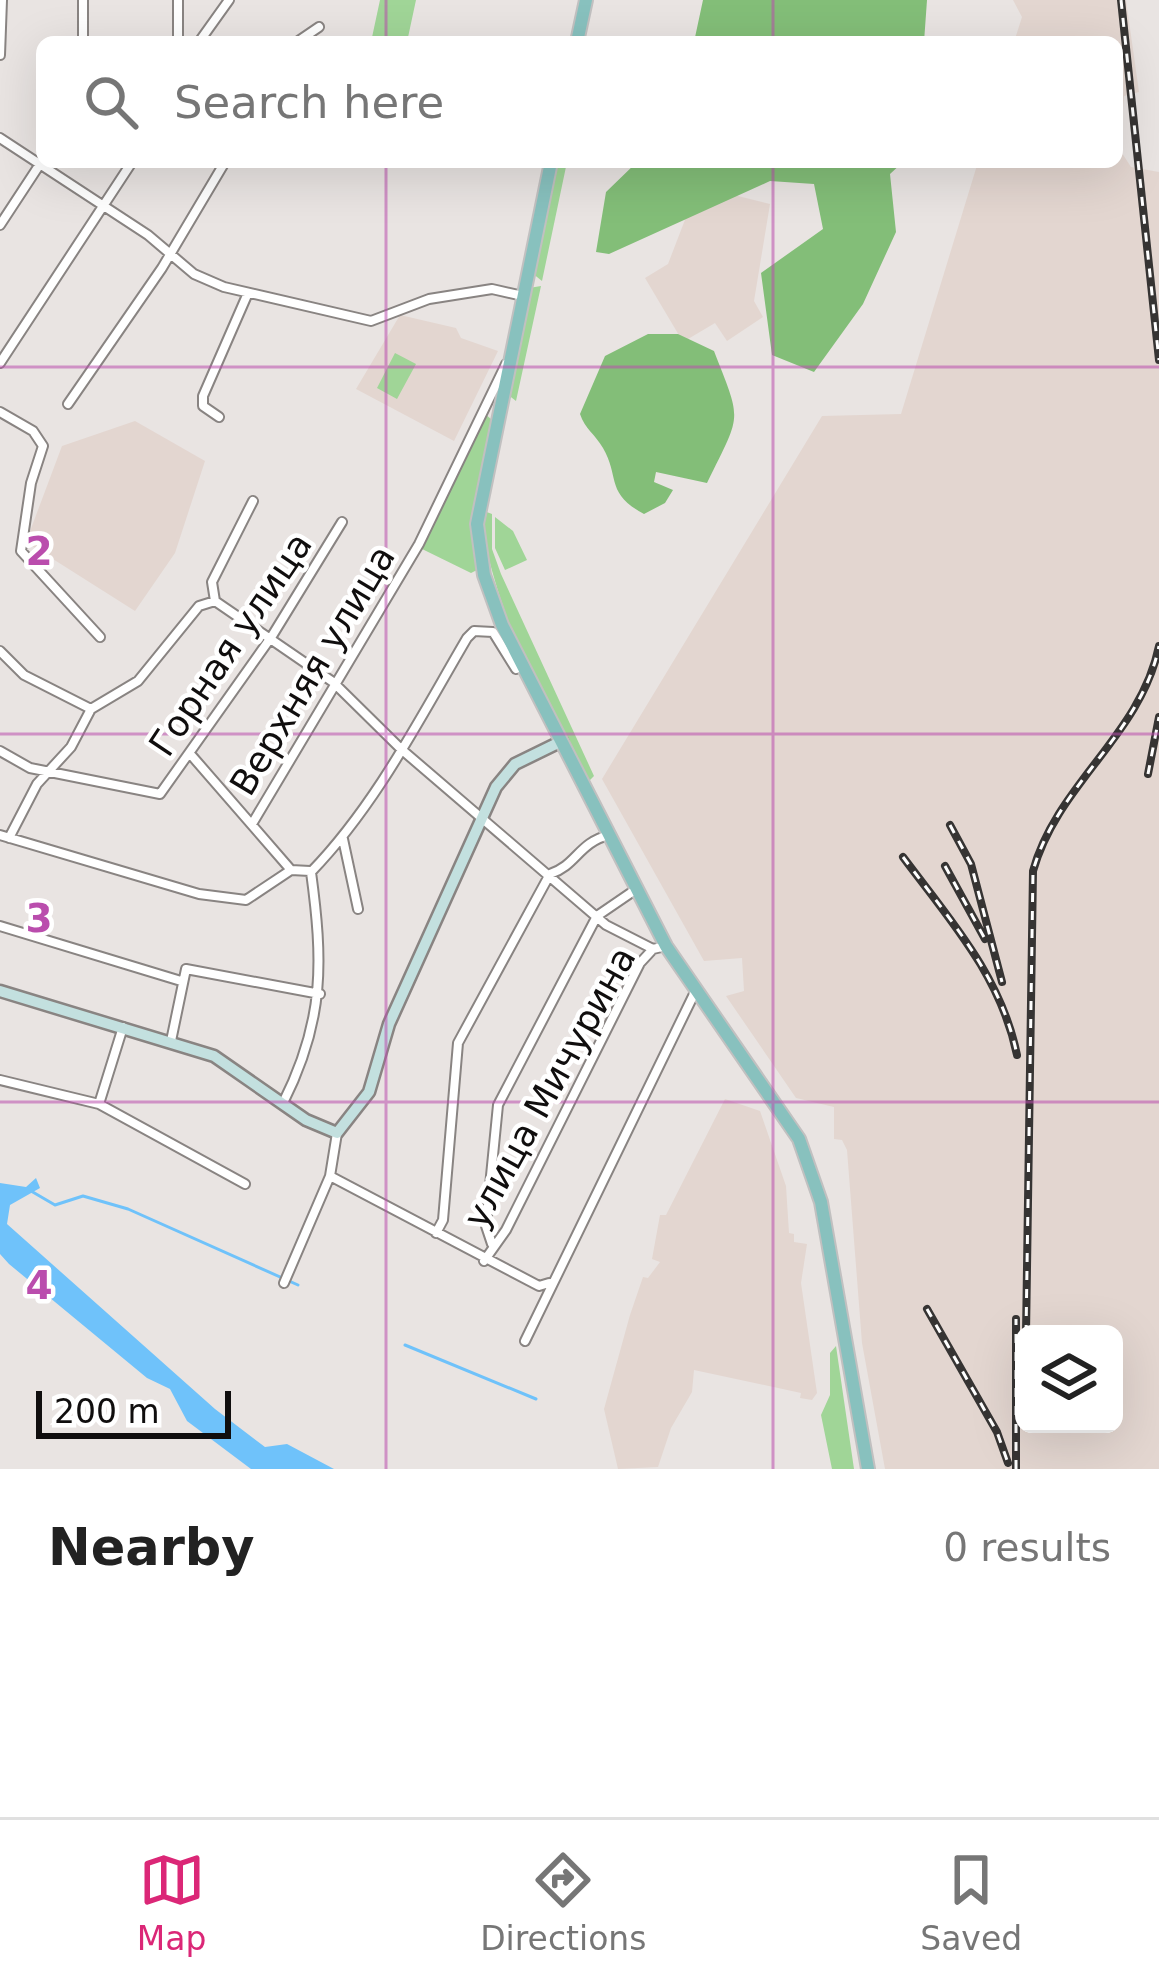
<!DOCTYPE html>
<html lang="en">
<head>
<meta charset="utf-8">
<style>
	body { margin:0; font-family:"DejaVu Sans",sans-serif; background:#f6f6f6; color:#222 }
	.controls { position:absolute; right:36px; bottom:36px; display:grid; overflow:hidden; border-radius:18px; box-shadow:0 12px 48px #0002 }
	.controls button { width:108px; height:108px; display:grid; place-items:center; padding:0; border:0; border-bottom:3px solid #e0e0e0; background:#fff; color:#222; font:60px sans-serif }
	.scale { position:absolute; left:36px; bottom:30px; width:195px; box-sizing:border-box; padding-left:12px; border:6px solid #100e0e; border-top:0; font-size:33px; line-height:42px; white-space:nowrap; color:#100e0e; -webkit-text-stroke:9px #fff; paint-order:stroke }
	.list { margin:0; padding:0; list-style:none }
	h2 { display:flex; justify-content:space-between; align-items:center; height:156px; margin:0; padding:0 48px; font-size:51px }
	h2 small { font-size:39px; font-weight:400; color:#767676 }
	.icon { flex:none; width:66px; height:66px; fill:none; stroke:currentColor; stroke-width:2; stroke-linecap:round; stroke-linejoin:round }
	.map { position:relative; flex:none; width:1159px; height:1469px; overflow:hidden }
	.search { position:absolute; background:#fff; box-shadow:0 12px 48px #0002; left:36px; right:36px; top:36px; height:132px; display:flex; align-items:center; gap:30px; box-sizing:border-box; padding:0 42px; border-radius:18px; color:#767676; font-size:45px }
	.sheet { height:348px; background:#fff }
	nav { display:flex; justify-content:space-around; align-items:center; box-sizing:border-box; height:168px; border-top:3px solid #e0e0e0; background:#fff; font-size:33px; color:#767676 }
	nav a { display:grid; justify-items:center; gap:6px }
	nav .on { color:#db2777 }
	.map>svg:first-child { display:block }
	.built { fill:#e3d6d0; fill-rule:evenodd }
	.green { fill:#a0d597 }
	.forest { fill:#83be78 }
	.water { fill:#6fc2fa }
	.lines { fill:none; stroke-linecap:round; stroke-linejoin:round }
	.stream { stroke:#6fc2fa; stroke-width:3 }
	.street-casing { stroke:#898482; stroke-width:12 }
	.secondary-casing { stroke:#898482; stroke-width:15 }
	.primary-casing { stroke:#c1c0c0; stroke-width:16 }
	.street { stroke:#fff; stroke-width:8 }
	.secondary { stroke:#c3e0df; stroke-width:10 }
	.primary { stroke:#88c1be; stroke-width:12 }
	.rail-casing { stroke:#363433; stroke-width:8 }
	.rail { stroke:#fff; stroke-width:3; stroke-dasharray:9; stroke-linecap:butt }
	.grid { fill:none; stroke:#ba4dad; stroke-width:3; stroke-opacity:0.55 }
	.labels { text-anchor:middle; stroke-width:9; stroke-linejoin:round; paint-order:stroke }
	.street-label { font-size:36px; fill:#100e0e; stroke:#fff }
	.grid-label { font-size:39px; text-anchor:middle; font-weight:bold; fill:#ba4dad; stroke:#fff; stroke-width:9; stroke-linejoin:round; paint-order:stroke }
</style>
</head>
<body>
<div class="map">
<svg width="1159" height="1469" viewBox="0 0 1159 1469">
	<rect width="100%" height="100%" fill="#e9e4e2"/>
	<path class="built" d="M1013 0H1126L1139 92 1124 96 1120 150 1131 167 1159 172V1469H885L862 1343 847 1150 842 1140 834 1139V1107L796 1098 726 996 744 991 742 958 704 961 602 779 822 416 901 414 978 162H1117V42H1014L1022 17ZM1024 1334H1114V1424H1024Z
		M698 186 770 204 754 301 763 317 727 341 715 323 683 342 645 278 668 264Z
		M400 315 456 328 461 338 498 351 454 441 356 389Z
		M135 421 205 461 175 553 135 611 26 542 62 446Z
		M725 1099 760 1111 786 1186 789 1233 794 1234V1242L807 1244 801 1283 817 1393 812 1400 800 1398 801 1393 694 1370 692 1392 671 1428 658 1467 618 1469 604 1409 630 1315 643 1277 648 1278 660 1262 652 1259 660 1215H666Z"/>
	<path class="green" d="M380 0H416L407 42H371Z
		M556 162H567L542 281 532 273Z
		M541 286 516 401 507 394 529 288Z
		M395 353 416 364 397 399 377 388Z
		M485 414 491 419 472 523 477 570 471 573 420 548Z
		M484 511 492 514V549L501 574 594 776 589 781C557 755 473 554 484 511Z
		M495 517 513 531 527 560 505 570 495 548Z
		M836 1346 854 1469H832L821 1415 830 1395V1353Z"/>
	<path class="forest" d="M703 0H927L924 42H694Z
		M637 162H903L890 174 896 232 863 304 814 372 772 355 761 273 823 229 814 184 770 181 609 254 596 252 606 192Z
		M648 334H678L714 351C742 423 742 412 707 483L656 472 654 482 673 490 665 503 644 514C605 493 620 477 603 448 595 434 585 429 580 414L605 356Z"/>
	<path class="water" d="M36 1178 40 1188 10 1205 7 1224 215 1409 265 1447 287 1444 334 1469H251L187 1421 170 1389 147 1378 9 1264 0 1254V1183L26 1187Z"/>
	<g class="lines">
		<path class="stream" d="M31 1191 55 1205 83 1196 128 1209 298 1285
			M405 1345 536 1399"/>
		<defs>
			<path id="street" d="M83 0V42
				M178 0V42
				M199 42 229 0
				M297 42 319 27
				M0 55 2 0
				M0 138 148 235 194 274 224 287 371 321 429 299 492 289 523 296
				M0 225 42 161
				M0 363 132 162
				M68 404 162 268 225 162
				M0 412 33 431 43 446 31 483 21 551 100 637
				M219 417 203 406V396L248 293
				M253 501 212 582 215 601 333 682 401 749 606 925 653 949
				M0 651 24 675 91 709
				M0 751 30 768 160 794 272 636 342 522
				M192 756 291 870
				M252 824 419 544 506 364
				M0 835 199 894 246 900 291 870 310 871
				M9 838 37 784 71 747 91 709 138 681 199 606 215 601
				M343 839 358 909
				M0 926 181 981
				M171 1041 186 969 320 994
				M0 1080 99 1104 245 1184
				M283 1103C325 1020 323 961 311 872 376 805 420 718 467 638L474 631 493 632 516 669
				M99 1104 123 1027
				M330 1176 337 1133
				M436 1233 443 1220 458 1043 550 874C577 865 578 843 609 835
				M492 1244 486 1226 498 1105 597 916 635 890
				M484 1261 506 1230 640 963 653 949 666 946
				M284 1283 330 1176 539 1286 549 1283
				M525 1341 696 990"/>
			<path id="secondary" d="M0 991 214 1056 306 1120 337 1133 369 1092 389 1024 496 787 515 764 562 741"/>
			<path id="primary" d="M577 42 586 0
				M551 162 477 524 484 575 502 625 666 946 799 1139 821 1202 868 1469"/>
		</defs>
		<use href="#street" class="street-casing"/>
		<use href="#secondary" class="secondary-casing"/>
		<use href="#primary" class="primary-casing"/>
		<use href="#street" class="street"/>
		<use href="#secondary" class="secondary"/>
		<use href="#primary" class="primary"/>
		<defs>
			<path id="rail" d="M1121 0 1159 360
				M1148 774 1159 717
				M950 825 971 864 1002 982
				M903 857C950 920 1001 976 1017 1055
				M945 866 985 939
				M927 1309 997 1432 1008 1463
				M1026 1334 1033 871C1057 784 1141 735 1159 646
				M1016 1469V1319"/>
		</defs>
		<use href="#rail" class="rail-casing"/>
		<use href="#rail" class="rail"/>
	</g>
	<path class="grid" d="M386 0V42M773 0V42M386 162V1469M773 162V1469M0 367H1159M0 734H1159M0 1102H1159"/>
	<g class="labels">
		<g class="street-label">
			<text transform="translate(230 644) rotate(-56)" y="13">Горная улица</text>
			<text transform="translate(312 670) rotate(-59)" y="13">Верхняя улица</text>
			<text transform="translate(549 1087) rotate(-61)" y="13">улица Мичурина</text>
		</g>
	</g>
	<g class="grid-label">
		<text x="39" y="565">2</text>
		<text x="39" y="932">3</text>
		<text x="39" y="1299">4</text>
	</g>
</svg>
<div class="controls">
<button><svg class="icon" aria-label="layers" viewBox="0 0 24 24"><path d="M12 4l9 5-9 5-9-5zM3 14l9 5 9-5"/></svg></button>
</div>
<div class="scale">200 m</div>
<div class="search"><svg class="icon" aria-label="search" viewBox="0 0 24 24"><circle cx="10" cy="10" r="6"/><path d="M15 15l6 6"/></svg>Search here</div>
</div>
<section class="sheet">
<h2>Nearby<small>0 results</small></h2>
<ul class="list">
</ul>
</section>
<nav>
<a class="on"><svg class="icon" aria-label="map" viewBox="0 0 24 24"><path d="M3 6l6-2 6 2 6-2v14l-6 2-6-2-6 2zM9 4v14M15 6v14"/></svg>Map</a>
<a><svg class="icon" aria-label="directions" viewBox="0 0 24 24"><path d="M12 3l9 9-9 9-9-9zM9 14v-3h6M13 9l2 2-2 2"/></svg>Directions</a>
<a><svg class="icon" aria-label="saved" viewBox="0 0 24 24"><path d="M7 4h10v16l-5-4-5 4z"/></svg>Saved</a>
</nav>
</body>
</html>
